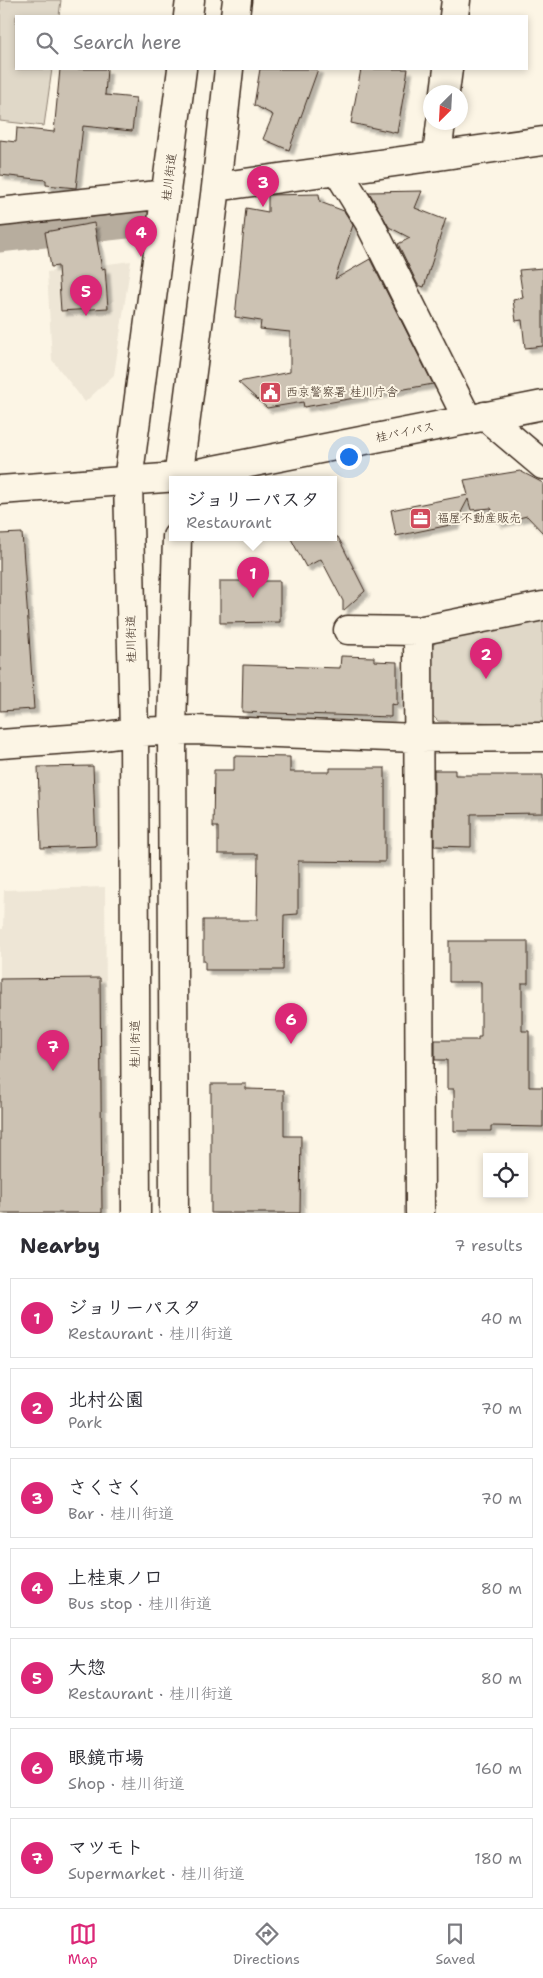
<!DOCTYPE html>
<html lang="en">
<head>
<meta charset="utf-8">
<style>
	body { margin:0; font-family:"Shantell Sans","Klee One",sans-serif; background:#f2f2f3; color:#2b2b33 }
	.controls { position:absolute; right:15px; bottom:15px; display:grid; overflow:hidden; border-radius:0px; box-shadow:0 2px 8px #0003 }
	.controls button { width:45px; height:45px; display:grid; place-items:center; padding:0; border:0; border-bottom:1px solid #e1e1e2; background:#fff; color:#2b2b33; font:25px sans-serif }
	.compass { position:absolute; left:423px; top:85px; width:45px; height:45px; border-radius:50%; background:#fff; box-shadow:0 2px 8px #0003; rotate:204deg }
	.you { position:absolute; left:348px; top:456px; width:18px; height:18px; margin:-12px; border:4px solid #fff; border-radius:50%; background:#1a73e8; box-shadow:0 0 0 8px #1a73e833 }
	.badge { display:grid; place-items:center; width:32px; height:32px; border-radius:50%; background:#db2777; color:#fff; font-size:16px; font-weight:700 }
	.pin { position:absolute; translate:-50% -41px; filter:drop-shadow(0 1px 2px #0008) }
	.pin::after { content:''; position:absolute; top:26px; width:18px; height:15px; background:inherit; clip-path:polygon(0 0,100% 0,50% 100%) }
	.popup { position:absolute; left:169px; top:476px; width:168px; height:65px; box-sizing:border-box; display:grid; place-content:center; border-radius:0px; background:#fff; filter:drop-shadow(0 1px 4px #0005); font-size:16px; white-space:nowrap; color:#7c7c81 }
	.popup b { font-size:19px; color:#2b2b33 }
	.popup::after { content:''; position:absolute; left:50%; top:100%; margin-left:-10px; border:10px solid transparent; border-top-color:#fff }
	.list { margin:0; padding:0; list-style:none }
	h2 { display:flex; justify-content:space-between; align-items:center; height:65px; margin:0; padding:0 20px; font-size:21px }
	h2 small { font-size:16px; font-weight:400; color:#7c7c81 }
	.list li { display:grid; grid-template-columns:32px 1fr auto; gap:15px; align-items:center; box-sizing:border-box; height:80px; margin:0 10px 10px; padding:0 10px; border:1px solid #e1e1e2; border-radius:0px }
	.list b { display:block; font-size:19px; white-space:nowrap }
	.list p { margin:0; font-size:16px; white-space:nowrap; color:#7c7c81 }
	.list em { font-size:16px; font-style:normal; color:#7c7c81 }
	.icon { flex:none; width:28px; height:28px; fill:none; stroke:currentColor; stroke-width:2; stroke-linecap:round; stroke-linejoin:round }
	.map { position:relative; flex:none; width:543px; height:1213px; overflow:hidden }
	.search { position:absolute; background:#fff; box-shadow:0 2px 8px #0003; left:15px; right:15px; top:15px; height:55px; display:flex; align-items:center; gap:12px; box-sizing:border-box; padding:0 18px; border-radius:0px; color:#7c7c81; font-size:19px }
	.sheet { height:695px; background:#fff }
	nav { display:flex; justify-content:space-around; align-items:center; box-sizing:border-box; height:70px; border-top:1px solid #e1e1e2; background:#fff; font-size:14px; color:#7c7c81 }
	nav a { display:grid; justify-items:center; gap:2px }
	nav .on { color:#db2777 }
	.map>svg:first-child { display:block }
	.built { fill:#eee6d6 }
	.green { fill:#e0d8c8; stroke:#8e8173 }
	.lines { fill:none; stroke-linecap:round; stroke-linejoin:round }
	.river { stroke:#b7ad9e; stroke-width:45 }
	.building { fill:#ccc2b3; stroke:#3b2a1e; filter:url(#shadow) }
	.minor-casing { stroke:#3b2a1e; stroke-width:31 }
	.highway-casing { stroke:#3b2a1e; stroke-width:31 }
	.minor { stroke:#fcf5e5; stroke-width:28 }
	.highway { stroke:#fcf5e5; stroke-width:28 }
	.labels { text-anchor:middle; stroke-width:4; stroke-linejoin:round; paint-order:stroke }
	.street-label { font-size:12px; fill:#3b2a1e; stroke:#fcf5e5 }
	.poi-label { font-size:12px; fill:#3b2a1e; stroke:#fcf5e5; text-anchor:start }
</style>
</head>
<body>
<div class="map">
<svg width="543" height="1213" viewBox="0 0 543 1213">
	<defs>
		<filter id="shadow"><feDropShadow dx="4.5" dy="4.5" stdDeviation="1" flood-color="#0004"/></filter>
	</defs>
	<rect width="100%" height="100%" fill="#fcf5e5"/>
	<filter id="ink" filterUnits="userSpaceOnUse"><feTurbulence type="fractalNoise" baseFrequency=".02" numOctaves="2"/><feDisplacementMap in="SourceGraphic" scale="10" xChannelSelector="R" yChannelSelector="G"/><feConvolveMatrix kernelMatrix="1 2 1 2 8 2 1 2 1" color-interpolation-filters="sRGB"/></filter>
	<g filter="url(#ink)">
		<path class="built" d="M131 261 114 375 85 402 52 360 47 272Z
			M105 887 108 1213H0V929H3L4 890Z"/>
		<path class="green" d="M0 0H61L59 16H16V69H52L44 126 0 121Z
			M543 615V724L438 721 428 711 431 648 442 635Z"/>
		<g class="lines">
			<path class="river" d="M0 230 128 216"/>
		</g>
		<path class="building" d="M60 69H107L105 95 136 98 132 131 83 126 76 188 46 185V180L0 175V140L16 142 17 128 54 132Z
			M260 69H318L289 150 263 139 273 115 254 105Z
			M361 69H408L397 133 351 123Z
			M422 191 415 208 443 219 446 218 424 287 418 285 398 244 410 238 389 227 369 192Z
			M319 194 320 202 344 211 353 225 335 279 370 259 433 384 304 407 303 402 267 408 238 382 290 372V332L260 329 261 321 235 317 246 208 268 212V195Z
			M94 223 102 269 105 268 108 308 61 311 58 266 51 267 45 232Z
			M543 268V346L525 348 522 320 516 321 513 300 523 298 519 270Z
			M520 471 543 483V533L527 516 498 523 491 508 471 510 468 499 455 524 396 536 391 510 468 495 464 480Z
			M22 533 34 709 0 711V534Z
			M290 537H338L365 591 343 611V601L321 559 306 567Z
			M220 581H280V622L220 623Z
			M341 656 374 657V661L397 662V705L391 704V717L242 712 243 665 340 668Z
			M234 756 290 757V772H330V768H385V862L298 861V914L284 915 283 970H205V961H203V920H257L258 854H218V827H213L214 770H234Z
			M93 766 96 846 41 848 38 767Z
			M434 770H455V775H543V813L471 814V847L434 846Z
			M449 941H528V983H522V1031H529V1087H543V1127L491 1126V1131H454V1089H447V1060H435V1040H478V1037H481V982H449Z
			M100 978 102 1213H0V979Z
			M211 1084H246V1089L284 1090V1136H301L300 1213H211Z"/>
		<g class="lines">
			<defs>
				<path id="minor" d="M188 16 190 0
					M235 16 237 0
					M454 16 456 0
					M445 92 448 69
					M437 156 441 122
					M337 170 369 222 468 420
					M216 187 543 141
					M0 212 167 194
					M485 416 543 465
					M178 479 216 187 229 69
					M348 630 418 631
					M0 744 97 737 134 732 194 730 418 738 543 737
					M136 1213 134 732 128 481 182 69
					M174 1213 172 731 177 537
					M420 1213 418 631 543 606"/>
				<path id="highway" d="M0 490 178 477 543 405"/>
			</defs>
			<use href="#minor" class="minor-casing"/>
			<use href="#highway" class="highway-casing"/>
			<use href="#minor" class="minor"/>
			<use href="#highway" class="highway"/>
		</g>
	</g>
	<defs>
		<symbol id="civic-square" viewBox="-11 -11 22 22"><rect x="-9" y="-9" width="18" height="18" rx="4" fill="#d1495b" stroke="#fcf5e5"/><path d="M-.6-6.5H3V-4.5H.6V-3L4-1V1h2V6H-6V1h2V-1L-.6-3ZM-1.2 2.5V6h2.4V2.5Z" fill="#fff"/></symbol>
		<symbol id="office-square" viewBox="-11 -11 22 22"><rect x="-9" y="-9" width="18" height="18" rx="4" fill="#d1495b" stroke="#fcf5e5"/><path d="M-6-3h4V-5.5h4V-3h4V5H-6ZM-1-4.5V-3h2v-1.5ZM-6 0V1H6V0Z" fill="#fff"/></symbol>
	</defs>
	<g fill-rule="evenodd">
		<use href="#civic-square" x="258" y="380" width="25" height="25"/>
		<use href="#office-square" x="408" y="506" width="25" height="25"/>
	</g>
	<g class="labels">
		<g class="street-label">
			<text transform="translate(169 177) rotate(-83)" y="4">桂川街道</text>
			<text transform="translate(405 432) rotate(-11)" y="4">桂バイパス</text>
			<text transform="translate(131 639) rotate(-91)" y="4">桂川街道</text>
			<text transform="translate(135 1044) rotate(-90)" y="4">桂川街道</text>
		</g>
		<g class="poi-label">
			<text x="286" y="396">西京警察署 桂川庁舎</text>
			<text x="437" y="522">福屋不動産販売</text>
		</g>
	</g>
</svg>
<div class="controls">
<button><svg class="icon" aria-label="locate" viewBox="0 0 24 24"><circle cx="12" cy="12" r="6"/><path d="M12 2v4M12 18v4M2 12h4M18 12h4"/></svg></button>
</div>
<svg class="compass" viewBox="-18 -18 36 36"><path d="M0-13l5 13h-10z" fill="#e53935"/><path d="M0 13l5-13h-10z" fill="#7c7c81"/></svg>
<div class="you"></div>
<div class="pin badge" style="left:253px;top:598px">1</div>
<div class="popup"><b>ジョリーパスタ</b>Restaurant</div>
<div class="pin badge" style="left:486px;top:679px">2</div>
<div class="pin badge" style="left:263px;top:207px">3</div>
<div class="pin badge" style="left:141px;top:257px">4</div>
<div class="pin badge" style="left:86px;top:316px">5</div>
<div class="pin badge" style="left:291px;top:1044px">6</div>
<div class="pin badge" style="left:53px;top:1071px">7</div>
<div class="search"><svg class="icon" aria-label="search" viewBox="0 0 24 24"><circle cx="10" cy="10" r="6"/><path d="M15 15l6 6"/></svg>Search here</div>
</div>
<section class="sheet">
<h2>Nearby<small>7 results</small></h2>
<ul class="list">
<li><span class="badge">1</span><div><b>ジョリーパスタ</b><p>Restaurant · 桂川街道</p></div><em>40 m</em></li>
<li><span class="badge">2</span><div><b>北村公園</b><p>Park</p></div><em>70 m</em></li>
<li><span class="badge">3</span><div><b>さくさく</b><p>Bar · 桂川街道</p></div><em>70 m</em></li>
<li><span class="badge">4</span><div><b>上桂東ノ口</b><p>Bus stop · 桂川街道</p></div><em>80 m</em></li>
<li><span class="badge">5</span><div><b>大惣</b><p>Restaurant · 桂川街道</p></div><em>80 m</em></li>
<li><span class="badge">6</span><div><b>眼鏡市場</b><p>Shop · 桂川街道</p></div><em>160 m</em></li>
<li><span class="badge">7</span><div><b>マツモト</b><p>Supermarket · 桂川街道</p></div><em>180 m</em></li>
</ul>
</section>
<nav>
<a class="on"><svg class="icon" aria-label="map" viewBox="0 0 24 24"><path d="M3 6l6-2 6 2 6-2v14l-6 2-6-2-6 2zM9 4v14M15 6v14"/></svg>Map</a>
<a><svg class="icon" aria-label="directions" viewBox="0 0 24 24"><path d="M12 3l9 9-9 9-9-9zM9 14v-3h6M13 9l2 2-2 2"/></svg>Directions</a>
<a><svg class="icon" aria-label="saved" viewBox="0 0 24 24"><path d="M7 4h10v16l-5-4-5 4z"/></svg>Saved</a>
</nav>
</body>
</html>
